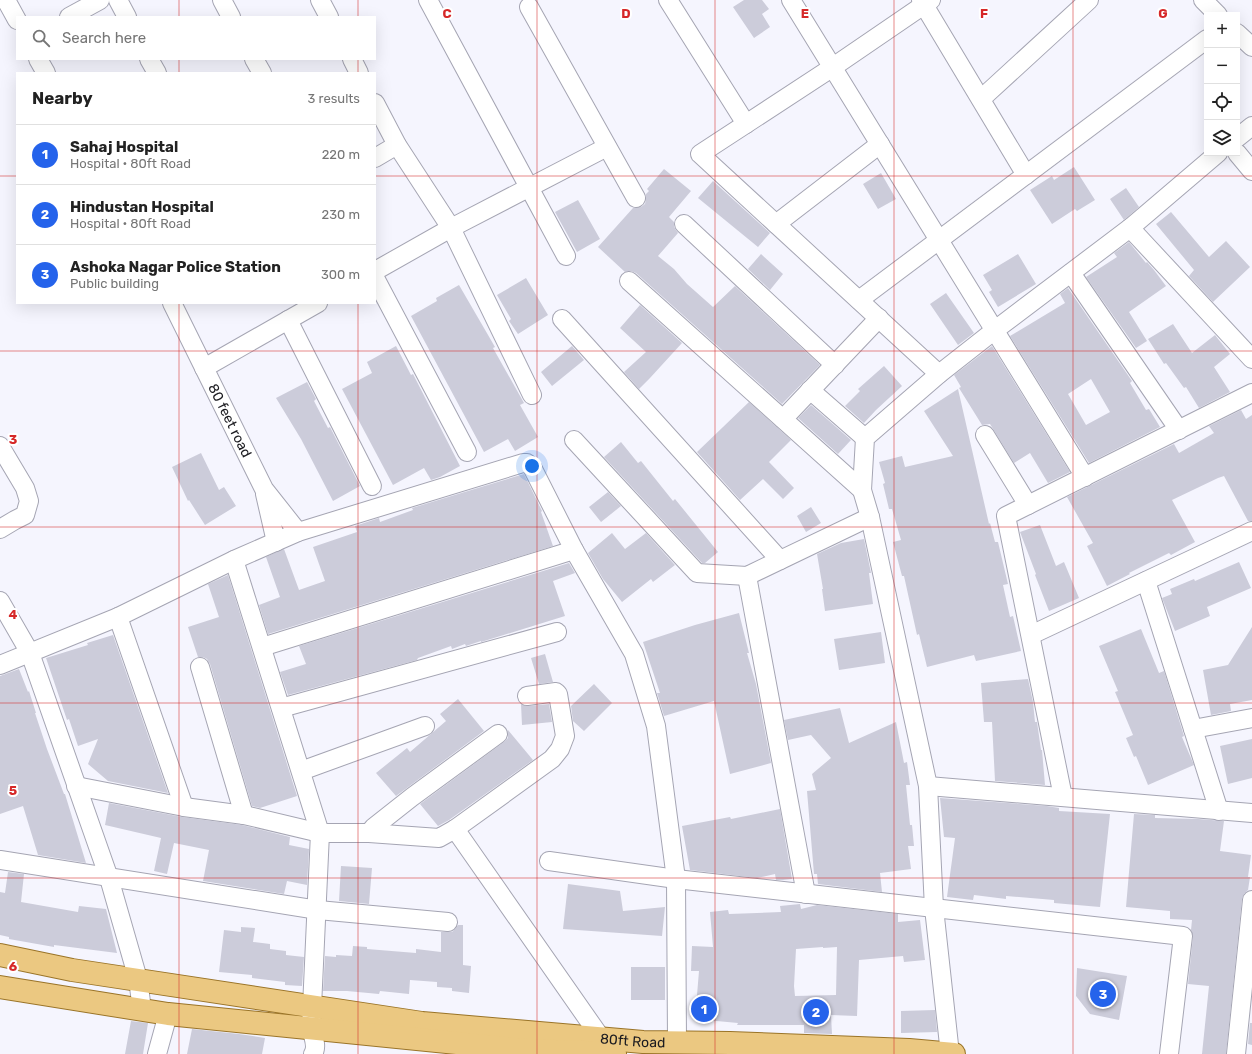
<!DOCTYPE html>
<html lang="en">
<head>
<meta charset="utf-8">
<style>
	body { margin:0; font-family:Rubik,sans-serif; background:#f6f6f6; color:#222 }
	.controls { position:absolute; right:12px; top:12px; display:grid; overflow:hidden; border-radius:0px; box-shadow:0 4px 16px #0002 }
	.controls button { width:36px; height:36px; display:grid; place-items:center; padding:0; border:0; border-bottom:1px solid #e0e0e0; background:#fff; color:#222; font:20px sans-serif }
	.you { position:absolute; left:532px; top:466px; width:14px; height:14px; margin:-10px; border:3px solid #fff; border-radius:50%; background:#1a73e8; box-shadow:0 0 0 6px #1a73e833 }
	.badge { display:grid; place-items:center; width:26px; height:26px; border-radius:50%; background:#2563eb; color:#fff; font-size:13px; font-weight:700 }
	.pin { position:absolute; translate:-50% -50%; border:2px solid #fff; box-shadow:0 1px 4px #0006 }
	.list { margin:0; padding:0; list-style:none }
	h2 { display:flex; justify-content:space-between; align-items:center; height:52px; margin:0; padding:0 16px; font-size:17px }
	h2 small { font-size:13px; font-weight:400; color:#767676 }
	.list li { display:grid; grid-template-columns:26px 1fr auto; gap:12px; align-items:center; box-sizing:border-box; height:60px; padding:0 16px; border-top:1px solid #e0e0e0 }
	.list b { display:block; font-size:15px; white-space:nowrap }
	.list p { margin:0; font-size:13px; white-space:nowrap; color:#767676 }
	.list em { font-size:13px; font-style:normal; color:#767676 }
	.icon { flex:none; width:22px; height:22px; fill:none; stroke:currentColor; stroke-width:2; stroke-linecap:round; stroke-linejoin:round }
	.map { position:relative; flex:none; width:1252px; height:1054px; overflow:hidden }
	.search { position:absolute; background:#fff; box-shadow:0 4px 16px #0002; left:16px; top:16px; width:360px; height:44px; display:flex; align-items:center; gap:10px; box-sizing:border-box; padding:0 14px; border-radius:0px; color:#767676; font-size:15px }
	.panel { position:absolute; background:#fff; box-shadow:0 4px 16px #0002; left:16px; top:72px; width:360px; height:232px; border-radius:0px }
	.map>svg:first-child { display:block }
	.building { fill:#ccccda; fill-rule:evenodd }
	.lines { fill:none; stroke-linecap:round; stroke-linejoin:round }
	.minor-casing { stroke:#a5a5b3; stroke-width:20 }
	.major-casing { stroke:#9a7428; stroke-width:24 }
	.minor { stroke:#fff; stroke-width:18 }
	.major { stroke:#ebc881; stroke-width:22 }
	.grid { fill:none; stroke:#d62828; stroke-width:1; stroke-opacity:0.55 }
	.labels { text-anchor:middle; stroke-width:4; stroke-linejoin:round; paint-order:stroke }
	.street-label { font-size:14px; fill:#1b1b20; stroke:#fff }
	.grid-label { font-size:13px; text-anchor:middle; font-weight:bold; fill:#d62828; stroke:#fff; stroke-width:4; stroke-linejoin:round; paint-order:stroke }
</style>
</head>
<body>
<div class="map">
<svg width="1252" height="1054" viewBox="0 0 1252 1054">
	<rect width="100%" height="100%" fill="#f5f5fe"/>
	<path class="building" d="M744 0H762L769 9 762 14 770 27 754 38 733 7Z
		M1074 167 1095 200 1077 211 1075 209 1052 224 1030 190 1052 176 1054 180Z
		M664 169 691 191 669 217 674 222V227L678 233 658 256 674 269 687 284 713 307 735 286 820 365 782 404 636 273 631 271 625 272 598 247 633 208 641 207 645 204 646 199V194L649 191 647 189Z
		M881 173 896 199 878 209 863 184Z
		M713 181 770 233 758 247 698 198Z
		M1126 188 1139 207 1124 220 1110 199Z
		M578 200 600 239 577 252 555 212Z
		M1171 212 1209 257 1226 241 1250 267 1213 302 1189 276 1194 270 1156 224Z
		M1129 242 1146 263 1147 262 1154 270 1166 286 1129 312 1147 341 1136 348 1086 277 1117 257 1114 253Z
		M761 254 783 274 770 290 748 269Z
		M1018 254 1036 284 998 307 989 292 992 290 983 275Z
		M526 278 548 315 518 334 509 321 511 319 497 295Z
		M459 285 495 347 493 348 524 403 520 405 538 437 515 451 508 439 484 452 411 316 437 301 436 298Z
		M1068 288 1132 381 1130 383 1146 410 1149 409 1160 427 1089 463 1010 336 1065 303 1060 294ZM1091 379 1110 412 1086 425 1068 394Z
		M946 293 974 333 958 345 930 304Z
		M640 305 682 343 650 378 639 389 624 372 646 352 620 328Z
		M1173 324 1192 353 1215 335 1230 354 1214 367 1230 392 1199 408 1186 387 1184 388 1166 363 1164 364 1148 339Z
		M396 346 411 375 413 374 460 466 440 477 431 480 424 468 393 485 342 389 372 373 367 362Z
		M572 346 584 360 552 386 541 372Z
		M992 346 1070 472 1048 483 1030 453 1014 463 990 424 982 425 959 388 961 387 954 375Z
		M884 366 902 386 876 410 864 423 845 406 860 391 858 389Z
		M307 382 316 399 314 401 328 428 330 427 360 486 333 501 301 439 276 398Z
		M958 389 989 524 990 523 995 542H998L1008 584 1003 585 1010 617 1013 616 1021 651 976 661 974 655 927 667 919 634 917 635 904 576H902L893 542 901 540 892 509H889L883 484 885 483 879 462 902 456 905 467 953 456 924 411Z
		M749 402 791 440 769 462 794 488 783 499 763 479 740 500 697 452Z
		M811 405 851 440 838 454 798 418Z
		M1241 410 1246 419 1252 415V521H1248L1224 476 1218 478 1172 500 1195 542 1171 555 1169 553 1129 573 1130 574 1107 586 1087 546 1093 543 1067 497 1174 444 1179 453 1214 433 1209 426Z
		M621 442 638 463 641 461 673 501 675 499 718 552 705 563H702L604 457Z
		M201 453 219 490 224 487 236 506 205 525 189 500 188 501 172 467Z
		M524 474 541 509 542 511 541 512 553 546 268 634 259 605 280 597 266 557 284 549 299 590 325 581 313 547 357 532 355 526 379 518 380 522 413 510 412 508Z
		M608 492 621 506 601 522 589 507Z
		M811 507 821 523 806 532 797 516Z
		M1040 525 1056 566 1064 562 1079 598 1049 611 1035 575 1036 574 1020 532Z
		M612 533 625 549 646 533 675 565 653 582 651 579 622 602 603 579 588 553Z
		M864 539 871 573H869L873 604 825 611 822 589H823L817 554 841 543Z
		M1239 562 1251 588 1207 607 1210 616 1175 631 1162 598 1172 594 1170 589 1194 579 1195 581Z
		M569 563 575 573 553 581 565 616 481 642V641L466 646 465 644 452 649 451 646 418 658 417 660 288 695 280 672 306 664 299 646Z
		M228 575 297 796 260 808 252 806 210 664 207 659 203 657H198L188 627 219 617 208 584Z
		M739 613 749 653H747L756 684 771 763 730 774 714 701 664 716 657 693H660L643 642 695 625Z
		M1252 627V700L1230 704 1231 711 1211 715 1203 670 1228 665Z
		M1141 629 1159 673 1164 671 1184 736 1182 737 1194 765 1148 785 1136 756 1134 757 1126 738 1133 735 1115 692 1118 691 1099 646Z
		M881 632 885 663 839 670 834 639Z
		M113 635 168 793 108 781 88 764 98 739 78 746 69 719 67 720 46 658 88 645 87 643Z
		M545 654 553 682 539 684 531 658Z
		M19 669 28 692 29 691 36 713H35L47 749 64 794H65L86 863 38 855 23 806 0 814V676Z
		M1028 679 1033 702 1035 722H1037L1041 750H1042L1045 785 995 781 992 722H984L981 683Z
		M594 684 612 703 584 731 573 721 571 706Z
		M458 699 484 731 396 796 376 773 407 748 410 752 446 721 440 714Z
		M521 704 528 706 549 704 552 722 522 725Z
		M840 708 849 743 896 722 904 763 907 762 910 785H906L910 825H912L914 846H908L911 869 880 873 882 892 818 884 817 874H814L807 791 816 790 812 774 831 758 811 735 788 740 784 720Z
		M508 730 533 760 449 820 438 826 420 804 504 742 508 738Z
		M1252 739V778L1228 784 1220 746Z
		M940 798 1047 806 1059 808V811L1110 814 1100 907 1054 903V900L1006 896V899L974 895 973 900 947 897 955 838 944 837Z
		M109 803 182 817 242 825 290 837 289 845 309 849 307 885 287 881 284 894 203 881 209 850 174 843 167 874 154 871 161 838 105 825Z
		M780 809 792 879 783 880H776L775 874 757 878 690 870 682 826 730 817 731 819Z
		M1134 814 1155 815V818L1198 819 1224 821 1220 851 1251 855 1248 877H1250L1248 890 1244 894 1242 899 1226 1054H1202L1209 986 1188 984 1193 937 1191 930 1192 920 1170 919V911L1126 907Z
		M341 866 372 868 369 904 339 901Z
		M8 872 24 874 21 902 78 912 79 906 106 909 117 953 54 945V947L9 939V937L0 935V892L5 893Z
		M568 884 620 891 623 911 665 907 662 936 563 929Z
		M800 904 801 909 817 905 898 914V922L920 920 925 960 904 962 903 956 859 960 857 1016 831 1015 832 1034 804 1033V1025H737L738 1023 695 1019 699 971H691L692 946 713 947 710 912 728 910 729 914 781 912 780 906ZM823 947V948L837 947 836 995 795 996 794 986 796 949Z
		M458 925H463V965L471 966 469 993 452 991V988L437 987V982L410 980 409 994 380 991 379 994 347 991H323L325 956 336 957V955L352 956 353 946 367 947V949L416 953V949L441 952V932H452L456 928Z
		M241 927 255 928 253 942 270 944V949L286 951V955L304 957 302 986 285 985V982L252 978V975L219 972 224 930 241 932Z
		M631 967H665V1000H631Z
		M1077 968 1127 976 1119 1020 1090 1014 1076 996Z
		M935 1010 937 1032 901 1033V1011Z
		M131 1021 148 1023 143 1054H125Z
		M1250 1023H1252V1045L1248 1044Z
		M192 1029 239 1034 265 1038 262 1054H187Z"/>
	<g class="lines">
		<defs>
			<g id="minor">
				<path d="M6 0 17 20"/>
				<path d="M118 0 127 17"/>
				<path d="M222 0 231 17"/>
				<path d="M320 0 329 17"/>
				<path d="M428 0 566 256"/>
				<path d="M668 0 746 124"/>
				<path d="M791 0 1085 477"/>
				<path d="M921 0 1026 175"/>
				<path d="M931 0 833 67 700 154 939 374"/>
				<path d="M1203 0 1218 15"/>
				<path d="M529 7 636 198"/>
				<path d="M69 17 100 0"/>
				<path d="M1237 33 1252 47"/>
				<path d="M38 59 46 73"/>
				<path d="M149 59 157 73"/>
				<path d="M254 59 262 73"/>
				<path d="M352 59 359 73"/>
				<path d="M981 99 1089 0"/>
				<path d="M375 103 397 145 451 228 532 395"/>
				<path d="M1237 138 1252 126"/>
				<path d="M1237 153 1252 171"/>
				<path d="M375 158 397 145"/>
				<path d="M684 224 835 365"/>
				<path d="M776 224 880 144"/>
				<path d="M1130 228 1252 359"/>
				<path d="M375 271 451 228 607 147"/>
				<path d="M1071 273 1179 430"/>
				<path d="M375 278 467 452"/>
				<path d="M629 281 862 490"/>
				<path d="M859 300 1207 39"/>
				<path id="s1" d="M172 303 264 489 298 532"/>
				<path d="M562 319 780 560"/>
				<path d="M288 320 372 486"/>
				<path d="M204 368 318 303"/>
				<path d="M810 390 865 438"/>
				<path d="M783 419 879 318"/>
				<path d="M985 435 1028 505"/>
				<path d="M574 440 697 573 747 576 870 517"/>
				<path d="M0 446 25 488 29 501 25 515 15 520 0 529"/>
				<path d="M265 494 276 542"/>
				<path d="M234 560 320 833 311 1029C313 1037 318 1046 313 1054"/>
				<path d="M747 576 806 894"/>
				<path d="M1146 581 1219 811"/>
				<path d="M0 601 30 653 109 878 138 979 142 1010"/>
				<path d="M118 617 184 807"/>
				<path d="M1031 635 1252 531"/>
				<path d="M262 647 574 550"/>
				<path d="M0 665 118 617 234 560 298 532 523 463H527L532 467 574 550 634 654 656 726 676 879 677 1042"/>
				<path d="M200 667 244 815"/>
				<path d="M281 708 557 632"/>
				<path d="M1193 729 1252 718"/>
				<path d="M301 771 425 726"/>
				<path d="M76 786 184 807 244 815 320 833H369L439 838 455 829 552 759 560 749 565 736 558 694 556 692 527 696"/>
				<path d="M928 786 1252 813"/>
				<path d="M1063 797 1006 516 1252 393"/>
				<path d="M455 829 601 1038"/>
				<path d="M369 833 374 827 412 797 498 734"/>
				<path d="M0 860 318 910 448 922"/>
				<path d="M549 861 676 879 1183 936 1169 1054"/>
				<path d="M157 1054 168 1014"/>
				<path d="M950 1054 934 908 928 786 870 517 862 490 865 438 939 374 995 330 1130 228 1218 153"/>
				<path d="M1236 1054 1252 900"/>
			</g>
			<g id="major">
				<path id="s2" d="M0 955 72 970 422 1023 643 1042 730 1043 909 1050 954 1054"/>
				<path d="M0 987 168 1014 526 1050 615 1053"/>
			</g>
		</defs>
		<use href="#minor" class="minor-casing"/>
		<use href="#major" class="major-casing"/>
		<use href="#minor" class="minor"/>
		<use href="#major" class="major"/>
	</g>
	<path class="grid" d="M179 0V17M358 0V17M537 0V1054M715 0V1054M894 0V1054M1073 0V1054M179 59V73M358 59V73M0 176H17M375 176H1252M179 303V1054M358 303V1054M0 351H1252M0 527H1252M0 703H1252M0 878H1252"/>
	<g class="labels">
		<g class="street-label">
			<text dy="5" stroke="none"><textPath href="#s1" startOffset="131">80 feet road</textPath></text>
			<text dy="5" stroke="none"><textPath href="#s2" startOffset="639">80ft Road</textPath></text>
		</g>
	</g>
	<g class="grid-label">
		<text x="447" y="18">C</text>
		<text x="626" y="18">D</text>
		<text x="805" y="18">E</text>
		<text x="984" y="18">F</text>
		<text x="1163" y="18">G</text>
		<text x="13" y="444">3</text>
		<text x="13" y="619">4</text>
		<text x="13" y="795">5</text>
		<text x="13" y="971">6</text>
	</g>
</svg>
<div class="controls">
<button>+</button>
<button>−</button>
<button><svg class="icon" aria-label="locate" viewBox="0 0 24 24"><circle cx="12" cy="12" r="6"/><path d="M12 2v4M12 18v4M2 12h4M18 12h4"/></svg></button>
<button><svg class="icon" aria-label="layers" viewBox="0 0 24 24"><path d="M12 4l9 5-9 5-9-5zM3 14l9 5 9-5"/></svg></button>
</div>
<div class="you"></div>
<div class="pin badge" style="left:704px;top:1009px">1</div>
<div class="pin badge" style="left:816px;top:1012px">2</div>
<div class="pin badge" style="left:1103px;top:994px">3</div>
<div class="search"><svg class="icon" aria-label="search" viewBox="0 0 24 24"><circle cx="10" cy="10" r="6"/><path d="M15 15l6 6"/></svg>Search here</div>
<section class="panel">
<h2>Nearby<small>3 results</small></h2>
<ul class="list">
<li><span class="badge">1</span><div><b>Sahaj Hospital</b><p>Hospital · 80ft Road</p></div><em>220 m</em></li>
<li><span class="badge">2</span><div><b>Hindustan Hospital</b><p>Hospital · 80ft Road</p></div><em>230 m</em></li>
<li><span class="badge">3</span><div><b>Ashoka Nagar Police Station</b><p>Public building</p></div><em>300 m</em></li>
</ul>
</section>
</div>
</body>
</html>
